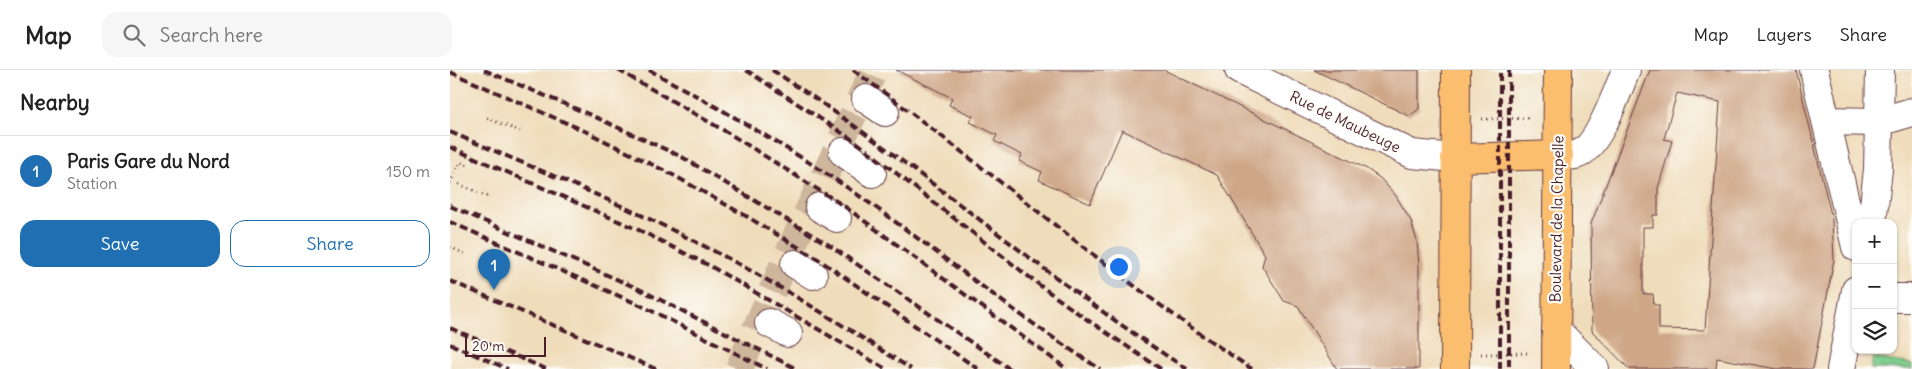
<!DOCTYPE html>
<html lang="en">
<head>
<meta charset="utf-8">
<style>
	body { margin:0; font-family:Delius,sans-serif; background:#f6f6f6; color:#222 }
	.controls { position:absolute; right:15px; bottom:15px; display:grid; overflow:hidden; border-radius:10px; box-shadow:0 1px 4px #0004 }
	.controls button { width:45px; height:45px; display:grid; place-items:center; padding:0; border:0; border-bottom:1px solid #e0e0e0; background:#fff; color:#222; font:25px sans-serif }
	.scale { position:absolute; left:15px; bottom:12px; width:81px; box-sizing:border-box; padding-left:5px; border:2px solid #4a1f2b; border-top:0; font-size:14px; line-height:18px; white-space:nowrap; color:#4a1f2b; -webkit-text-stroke:4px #fdfcf7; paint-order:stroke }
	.you { position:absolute; left:668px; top:196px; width:18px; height:18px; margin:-12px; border:4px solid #fff; border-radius:50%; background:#1a73e8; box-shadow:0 0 0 8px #1a73e833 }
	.badge { display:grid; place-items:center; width:32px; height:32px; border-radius:50%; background:#1f6fb2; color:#fff; font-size:16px; font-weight:700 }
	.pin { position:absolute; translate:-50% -41px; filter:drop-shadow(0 1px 2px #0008) }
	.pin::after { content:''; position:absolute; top:26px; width:18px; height:15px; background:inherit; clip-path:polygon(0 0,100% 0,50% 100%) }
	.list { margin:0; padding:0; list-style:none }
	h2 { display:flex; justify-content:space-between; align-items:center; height:65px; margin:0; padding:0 20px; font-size:21px }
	h2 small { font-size:16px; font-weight:400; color:#767676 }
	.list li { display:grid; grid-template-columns:32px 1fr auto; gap:15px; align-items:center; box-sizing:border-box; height:70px; padding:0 20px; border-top:1px solid #e0e0e0 }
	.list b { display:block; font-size:19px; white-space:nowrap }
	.list p { margin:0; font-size:16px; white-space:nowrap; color:#767676 }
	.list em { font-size:16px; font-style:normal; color:#767676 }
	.actions { display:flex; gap:10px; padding:15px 20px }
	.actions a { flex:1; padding:11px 0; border:1px solid #1f6fb2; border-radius:15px; text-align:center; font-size:18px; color:#1f6fb2 }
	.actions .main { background:#1f6fb2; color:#fff }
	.icon { flex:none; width:28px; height:28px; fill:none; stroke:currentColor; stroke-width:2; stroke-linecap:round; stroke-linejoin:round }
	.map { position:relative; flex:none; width:1462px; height:299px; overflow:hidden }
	header { display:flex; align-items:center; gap:30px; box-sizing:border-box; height:70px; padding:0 25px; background:#fff; border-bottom:1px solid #e0e0e0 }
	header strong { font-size:24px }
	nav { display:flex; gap:28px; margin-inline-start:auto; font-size:18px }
	.search { width:350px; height:45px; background:#f6f6f6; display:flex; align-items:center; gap:12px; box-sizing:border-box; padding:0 18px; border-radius:15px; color:#767676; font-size:19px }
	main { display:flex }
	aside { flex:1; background:#fff }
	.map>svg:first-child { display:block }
	.green { fill:#7ecd8c; stroke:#64765c }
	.building { fill:#cfa788; fill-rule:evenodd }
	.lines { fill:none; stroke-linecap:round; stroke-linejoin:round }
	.minor-tunnel { stroke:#ceb69d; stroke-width:28; stroke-dasharray:28 14; stroke-linecap:butt }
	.minor-casing { stroke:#633b40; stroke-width:30 }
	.major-casing { stroke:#633b40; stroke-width:30 }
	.path { stroke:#633b40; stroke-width:3; stroke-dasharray:1 4; stroke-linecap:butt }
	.minor { stroke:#fff; stroke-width:28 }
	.major { stroke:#fbbd6e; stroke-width:28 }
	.rail { stroke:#4a1f2b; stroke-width:4; stroke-dasharray:8 4; stroke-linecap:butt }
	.labels { text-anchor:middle; stroke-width:4.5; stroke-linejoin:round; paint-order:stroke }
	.street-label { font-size:15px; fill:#4a1f2b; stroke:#fdfcf7 }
</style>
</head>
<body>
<header>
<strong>Map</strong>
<div class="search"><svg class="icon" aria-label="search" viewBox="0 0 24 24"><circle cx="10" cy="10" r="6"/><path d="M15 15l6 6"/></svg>Search here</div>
<nav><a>Map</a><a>Layers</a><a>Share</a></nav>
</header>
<main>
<aside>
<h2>Nearby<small></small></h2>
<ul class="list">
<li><span class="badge">1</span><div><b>Paris Gare du Nord</b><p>Station</p></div><em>150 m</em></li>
</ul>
<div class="actions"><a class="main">Save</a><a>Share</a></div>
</aside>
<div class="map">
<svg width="1462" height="299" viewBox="0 0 1462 299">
	<rect width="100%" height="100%" fill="#fdfcf7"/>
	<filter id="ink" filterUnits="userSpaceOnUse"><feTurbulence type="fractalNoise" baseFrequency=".02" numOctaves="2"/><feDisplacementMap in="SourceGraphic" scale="10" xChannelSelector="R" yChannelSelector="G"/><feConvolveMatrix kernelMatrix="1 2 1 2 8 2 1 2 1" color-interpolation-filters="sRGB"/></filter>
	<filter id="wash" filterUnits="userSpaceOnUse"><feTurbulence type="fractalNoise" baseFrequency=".0096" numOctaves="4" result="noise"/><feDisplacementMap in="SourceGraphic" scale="20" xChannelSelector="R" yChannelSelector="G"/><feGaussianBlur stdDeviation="1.12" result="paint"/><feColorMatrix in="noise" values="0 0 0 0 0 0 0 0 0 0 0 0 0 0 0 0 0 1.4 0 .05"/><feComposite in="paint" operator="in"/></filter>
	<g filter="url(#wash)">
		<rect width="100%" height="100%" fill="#efdcba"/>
		<path class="green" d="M1423 288 1462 294V299H1421Z"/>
		<g id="blocks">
			<path class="building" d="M446 0H714L917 99 931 109 946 126 961 151 967 171 969 196V299H887L848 236 834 231 812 196 815 185 767 105 672 60 640 134 589 110 592 102 569 91 572 85 544 71 547 65 520 52 523 46 499 35 502 28Z
				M864 0H969V39L959 46Z
				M1200 0H1346L1382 149 1384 190 1363 299H1327L1267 288 1266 299H1179L1142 261 1141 154ZM1227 23 1270 32 1255 260 1209 259V235H1204L1203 224H1193V157H1203V145H1208V118L1222 71 1214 69Z"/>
		</g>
	</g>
	<g filter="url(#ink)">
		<use href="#blocks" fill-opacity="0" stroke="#633b40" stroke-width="1"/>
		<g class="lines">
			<path class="minor-tunnel" d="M289 299 336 189 424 0"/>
			<defs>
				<path id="minor" d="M789 0 962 84 1005 88
					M1364 0 1406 177
					M416 29 435 42
					M1376 51 1428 52 1462 42
					M393 82 422 103
					M1109 85C1114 85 1120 86 1125 85 1147 81 1168 20 1176 0
					M369 137 387 148
					M1422 153 1428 99 1430 0
					M345 194 363 205
					M1443 228H1462
					M319 253 338 263
					M1106 260 1145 299
					M1391 299 1406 220"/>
				<path id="major" d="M1005 88 1109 85
					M1005 299 1006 0
					M1106 299 1108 0"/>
			</defs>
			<use href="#minor" class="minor-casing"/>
			<use href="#major" class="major-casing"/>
			<path class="path" d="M37 48 70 61
				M1032 49 1081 48
				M0 113 10 92 18 95
				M9 114 41 128
				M0 134H1
				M0 177 15 184
				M1031 284 1079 283"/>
			<use href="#minor" class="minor"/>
			<use href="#major" class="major"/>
			<path class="rail" d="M34 0 143 46 232 87 379 175 560 299
				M168 0 280 64 394 136 617 299
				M199 0C277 42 354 86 425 137 500 191 572 249 650 299
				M296 0 409 74 592 217 639 251 711 299
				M322 0C466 92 593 207 737 299
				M403 0C538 97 663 208 802 299
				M1059 0V299
				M0 2 137 62 223 105 296 146 368 189 528 299
				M0 62C82 97 166 131 246 172 321 209 391 254 461 299
				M0 77 191 161 262 197 436 299
				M0 136 189 219 347 299
				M0 152 192 236 317 299
				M0 211 206 299
				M0 258 96 299
				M0 274 58 299
				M1050 299V0"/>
		</g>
	</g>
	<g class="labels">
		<g class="street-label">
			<text transform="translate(895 52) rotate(26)" y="5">Rue de Maubeuge</text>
			<text transform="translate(1107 149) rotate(-89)" y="5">Boulevard de la Chapelle</text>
		</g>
	</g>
</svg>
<div class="controls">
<button>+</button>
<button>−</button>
<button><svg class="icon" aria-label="layers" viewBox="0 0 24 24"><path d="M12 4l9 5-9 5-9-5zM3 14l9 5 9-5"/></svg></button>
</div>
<div class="scale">20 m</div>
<div class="you"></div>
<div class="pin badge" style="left:44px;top:220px">1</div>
</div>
</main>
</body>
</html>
